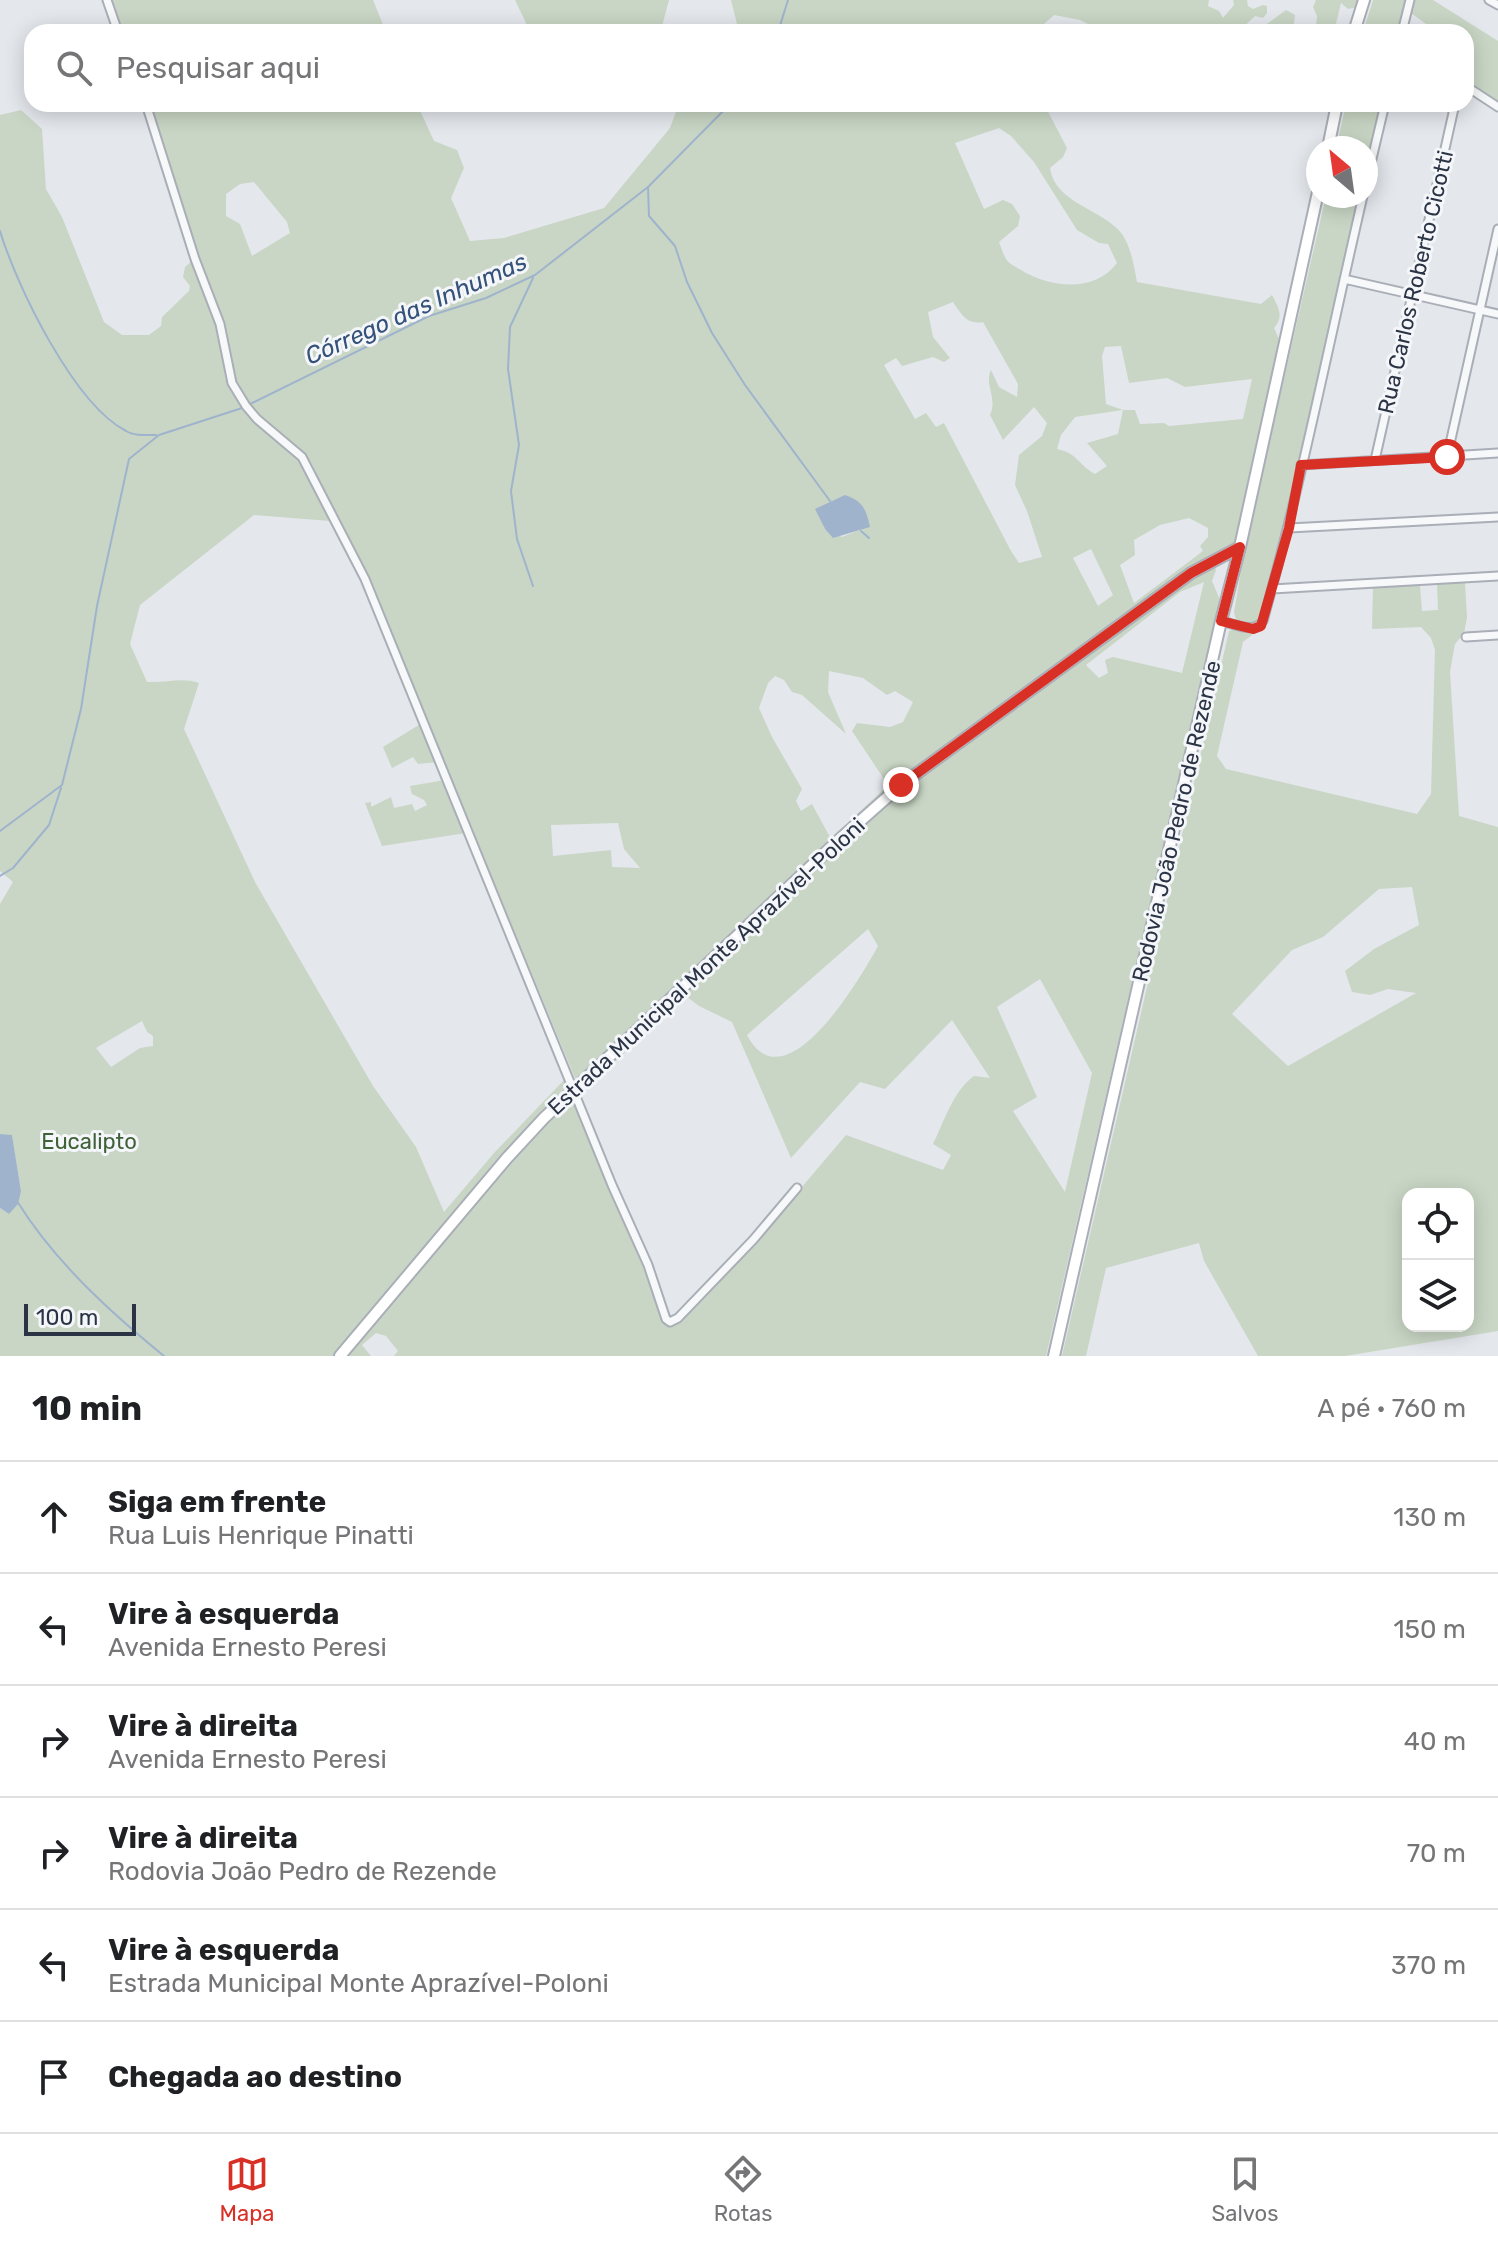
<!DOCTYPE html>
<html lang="pt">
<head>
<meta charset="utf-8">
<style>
	body { margin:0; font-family:Rubik,sans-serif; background:#f2f2f2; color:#202124 }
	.controls { position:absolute; right:24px; bottom:24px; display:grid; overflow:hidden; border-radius:16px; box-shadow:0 4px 20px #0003 }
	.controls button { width:72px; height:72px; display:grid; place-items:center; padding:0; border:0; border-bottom:2px solid #e0e0e0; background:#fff; color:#202124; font:40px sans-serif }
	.compass { position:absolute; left:1306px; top:136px; width:72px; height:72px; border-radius:50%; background:#fff; box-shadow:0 4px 20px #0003; rotate:331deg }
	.scale { position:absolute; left:24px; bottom:20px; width:112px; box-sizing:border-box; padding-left:8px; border:4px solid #2b3445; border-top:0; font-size:22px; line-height:28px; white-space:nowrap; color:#2b3445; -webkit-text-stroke:6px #f4f6f9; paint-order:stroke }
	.stop { position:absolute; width:24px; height:24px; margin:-18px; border:6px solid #d93025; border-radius:50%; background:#fff }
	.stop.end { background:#d93025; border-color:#fff; box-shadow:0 2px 8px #0008 }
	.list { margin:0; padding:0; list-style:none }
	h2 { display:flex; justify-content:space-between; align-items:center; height:104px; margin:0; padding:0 32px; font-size:34px }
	h2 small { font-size:26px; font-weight:400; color:#757577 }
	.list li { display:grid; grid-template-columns:52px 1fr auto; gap:24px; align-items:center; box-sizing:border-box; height:112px; padding:0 32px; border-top:2px solid #e0e0e0 }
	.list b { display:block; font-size:30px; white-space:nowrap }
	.list p { margin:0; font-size:26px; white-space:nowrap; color:#757577 }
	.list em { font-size:26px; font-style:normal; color:#757577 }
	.icon { flex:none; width:44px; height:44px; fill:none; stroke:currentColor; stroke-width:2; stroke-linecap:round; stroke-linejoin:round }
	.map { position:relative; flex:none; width:1498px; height:1356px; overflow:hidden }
	.search { position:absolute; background:#fff; box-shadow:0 4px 20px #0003; left:24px; right:24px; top:24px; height:88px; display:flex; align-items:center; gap:20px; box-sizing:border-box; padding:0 28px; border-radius:24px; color:#757577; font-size:30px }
	.sheet { height:776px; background:#fff }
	nav { display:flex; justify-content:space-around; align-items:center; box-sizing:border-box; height:112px; border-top:2px solid #e0e0e0; background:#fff; font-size:22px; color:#757577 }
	nav a { display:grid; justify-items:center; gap:4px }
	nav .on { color:#d93025 }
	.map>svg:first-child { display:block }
	.green { fill:#c9d6c5; fill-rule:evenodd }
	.water { fill:#9fb4cc }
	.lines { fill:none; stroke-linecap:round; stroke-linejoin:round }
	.stream { stroke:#9fb4cc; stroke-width:2 }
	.street-casing { stroke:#a9aeb7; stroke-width:11 }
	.secondary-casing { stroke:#a9aeb7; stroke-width:14 }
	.street { stroke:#f7f8fa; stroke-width:7 }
	.secondary { stroke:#fff; stroke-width:10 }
	.route { stroke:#d93025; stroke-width:10 }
	.labels { text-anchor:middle; stroke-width:6; stroke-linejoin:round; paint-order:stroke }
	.street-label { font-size:22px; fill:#2b3445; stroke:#f4f6f9 }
	.park-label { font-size:22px; fill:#3f6138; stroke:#f4f6f9 }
	.water-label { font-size:24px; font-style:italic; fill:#34527a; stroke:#f4f6f9 }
</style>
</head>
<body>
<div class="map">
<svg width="1498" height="1356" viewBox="0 0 1498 1356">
	<rect width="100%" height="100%" fill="#e4e7ec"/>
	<path class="green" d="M109 0H373L386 32H120Z
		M515 0H669L661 30 658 32H525L526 23Z
		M731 0H1209L1208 6 1219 11 1223 18 1234 5 1233 0H1247L1248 6 1253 9 1263 5 1267 6V13L1263 18 1255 16 1238 32H1104L1080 20 1054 15 1035 32H735L737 24Z
		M1316 0H1359L1357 7 1348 9 1341 3 1334 32H1256L1286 10 1295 15 1293 31 1316 28 1317 16 1313 7Z
		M1373 0H1406L1398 32H1363Z
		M1414 0H1433L1498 41V102L1466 81V32H1437L1411 13Z
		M149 104H417L434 141 457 150 464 168 451 198 470 241 504 238 604 208 670 128 679 104H1044L1067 148 1063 157 1050 168C1055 204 1102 208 1122 234 1131 247 1134 266 1137 282L1261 304 1272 295C1279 308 1284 317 1274 328L1280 341 1237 541 1189 570 899 784 578 1079 575 1078 434 738 312 464 305 454 260 417 241 394 236 382 223 322 197 257ZM999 128 1011 136 1034 162 1077 230 1099 243 1108 244 1117 263C1095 293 1050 288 1021 270 1016 267 1009 264 1006 259 1003 254 1001 247 999 242L1018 226 1020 216 1012 204 1003 200 984 209 955 143ZM254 182 287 222 290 233 252 256 240 224 226 216V194L240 184ZM953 302C962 315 967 325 983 322L1018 384 1017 397 999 387 991 370C984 384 998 399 990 415L1003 440 1034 407 1047 423 1042 436 1019 455 1015 485 1027 511 1042 557 1019 563 1011 551 944 423 936 427 926 413 915 419 884 365 896 358 902 366 933 357 944 362 950 358 933 337 928 312ZM1121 346 1129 383 1167 378 1185 387 1252 379 1243 419 1169 426 1164 423 1140 424 1135 410H1123L1106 404 1102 356 1105 347ZM1123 410 1118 434 1087 443 1107 466 1095 474C1077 464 1079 454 1057 449L1061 435 1075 417ZM816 509 870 526 842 537 825 529ZM1189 518 1208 528V537L1200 546 1203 551 1134 603 1120 565 1135 555 1134 540 1160 525ZM1091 549 1113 595 1098 606 1073 558ZM829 671 863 678 887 695 895 691 913 702 903 722 890 727 857 723 852 731 888 785 831 839 812 804 801 811 796 801 802 789 772 737 759 708 768 683 775 676 784 680 792 692 802 695 846 734 828 692ZM618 823 624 849 640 868 612 867 611 850 553 856 551 825Z
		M1346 104H1381L1366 165V148H1336Z
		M21 110 42 129 46 189 62 217 104 322 122 335H149L161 326 162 317 189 291 190 286 183 277 185 267 193 260 213 311 229 384 250 416 301 460 330 521 254 515 140 605 130 644 147 682C166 683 183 677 199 683L184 729 255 882 373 1086 416 1147 444 1212 494 1153 567 1077 569 1088 336 1356H0V1208L9 1214 21 1191 12 1136 0 1134V904L13 882 0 871V115ZM142 1021 147 1032 153 1036V1046L140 1048 111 1067 96 1048Z
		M1326 196H1359L1286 526 1257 622 1246 624 1236 620 1234 612 1245 548Z
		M1213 563 1216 570 1212 581 1220 600 1046 1356H394L398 1351 386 1336 376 1333 362 1345 371 1356H343L509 1161 568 1098 574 1099 665 1321 670 1323 756 1241 846 1135 943 1170 951 1155 933 1144C944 1122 953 1091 974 1076L990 1078 952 1020 885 1089 860 1082 791 1158 732 1022 699 1006 686 996 579 1095 577 1089 903 787ZM1204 582 1182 673 1113 657 1105 660 1108 673 1099 678 1086 665 1180 592ZM868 929 878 946C861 977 785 1108 747 1035ZM1040 979 1092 1073 1065 1192 1013 1111 1037 1097 997 1007Z
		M1465 582 1467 618 1464 633 1455 644 1450 672 1459 816 1498 827V1331L1345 1356H1258L1204 1261 1199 1243 1106 1268 1086 1356H1062L1229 631 1235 629 1253 631 1252 635 1243 642 1217 756 1226 769 1417 814 1431 794 1435 650 1431 638 1421 627 1372 629 1373 588 1420 585 1422 611 1438 610 1437 584ZM1412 887 1419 925 1374 949 1345 971 1352 992 1370 995 1388 989 1416 993 1288 1066 1232 1014 1292 950 1323 937 1379 889ZM1408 1194H1468V1326H1408Z
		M422 723 438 762 418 764 413 757 392 768 383 747Z
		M445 780 466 833 382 846 365 803 371 802V807L391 797 394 808 412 804 415 811 427 805 424 800 412 794 410 786Z"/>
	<path class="water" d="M845 495C863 501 866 509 870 527L833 538 825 529 815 509Z
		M0 1134 12 1135 21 1191 18 1204 9 1214 0 1208Z"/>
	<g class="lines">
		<path class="stream" d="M778 32 788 0
			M648 187 649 216 675 246 687 282 712 333 745 385 830 501
			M0 231C17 287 74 404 126 431 134 436 146 435 156 435
			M250 404 429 316 486 298 535 275 648 187 730 104
			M861 531 869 538
			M533 586 517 539 511 491 519 445 508 369 510 327 533 278
			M0 831 62 785 81 709 97 606 129 459 159 435 242 408
			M0 876 13 868 49 825 61 788
			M17 1201C54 1261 110 1312 164 1356"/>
		<defs>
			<path id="street" d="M107 0 118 32
				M1489 0 1498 5
				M1402 32 1410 0
				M1466 86 1498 107
				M146 104 195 259 220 324 232 383 246 406 257 419 302 457 365 579 612 1185 648 1265 666 1319 670 1322 678 1318 753 1240 797 1188
				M1366 184 1385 104
				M1344 279 1498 314
				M1447 457 1498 229
				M1375 460 1455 104
				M1301 465 1498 453
				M1289 528 1498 517
				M1272 589 1498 576
				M1221 621C1235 624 1253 634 1263 621 1302 481 1330 338 1363 196
				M1466 637 1498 635"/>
			<path id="secondary" d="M1354 32 1364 0
				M1328 148 1337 104
				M340 1356 507 1158 544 1118 841 838 901 785 1191 573 1240 547
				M1054 1356 1221 621 1240 547 1318 192"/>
		</defs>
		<use href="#street" class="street-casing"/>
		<use href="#secondary" class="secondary-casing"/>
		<use href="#street" class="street"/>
		<use href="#secondary" class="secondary"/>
	</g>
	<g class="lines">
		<path class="route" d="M901 785 1191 573 1240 547 1221 621 1253 629 1261 626 1289 528 1301 465 1447 457"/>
	</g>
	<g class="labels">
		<g class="street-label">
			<text transform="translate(1415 282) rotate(-77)" y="8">Rua Carlos Roberto Cicotti</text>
			<text transform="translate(1176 821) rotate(-77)" y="8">Rodovia João Pedro de Rezende</text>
			<text transform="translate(706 966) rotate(-43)" y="8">Estrada Municipal Monte Aprazível-Poloni</text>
		</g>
		<g class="park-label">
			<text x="89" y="1149">Eucalipto</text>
		</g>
		<g class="water-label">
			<text transform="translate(416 309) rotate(-24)" y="8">Córrego das Inhumas</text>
		</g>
	</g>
</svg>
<div class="controls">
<button><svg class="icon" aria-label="locate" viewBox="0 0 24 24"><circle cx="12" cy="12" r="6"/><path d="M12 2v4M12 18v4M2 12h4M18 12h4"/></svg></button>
<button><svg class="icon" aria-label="layers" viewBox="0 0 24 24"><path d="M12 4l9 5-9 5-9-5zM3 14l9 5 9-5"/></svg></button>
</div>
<svg class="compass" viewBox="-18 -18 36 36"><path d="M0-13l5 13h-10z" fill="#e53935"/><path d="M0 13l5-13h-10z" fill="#757577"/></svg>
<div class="scale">100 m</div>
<div class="stop" style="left:1447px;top:457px"></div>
<div class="stop end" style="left:901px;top:785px"></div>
<div class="search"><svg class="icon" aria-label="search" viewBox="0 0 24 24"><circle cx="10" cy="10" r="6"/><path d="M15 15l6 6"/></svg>Pesquisar aqui</div>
</div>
<section class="sheet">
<h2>10 min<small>A pé · 760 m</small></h2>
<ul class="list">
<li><svg class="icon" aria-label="ahead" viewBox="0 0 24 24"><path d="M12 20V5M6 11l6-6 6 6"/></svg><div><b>Siga em frente</b><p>Rua Luis Henrique Pinatti</p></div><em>130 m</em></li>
<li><svg class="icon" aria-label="left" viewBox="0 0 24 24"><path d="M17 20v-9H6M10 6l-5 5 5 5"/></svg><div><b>Vire à esquerda</b><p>Avenida Ernesto Peresi</p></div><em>150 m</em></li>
<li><svg class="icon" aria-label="right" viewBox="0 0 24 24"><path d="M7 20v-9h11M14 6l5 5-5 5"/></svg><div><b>Vire à direita</b><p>Avenida Ernesto Peresi</p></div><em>40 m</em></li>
<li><svg class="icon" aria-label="right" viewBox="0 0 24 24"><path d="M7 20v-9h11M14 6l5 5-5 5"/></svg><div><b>Vire à direita</b><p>Rodovia João Pedro de Rezende</p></div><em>70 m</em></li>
<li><svg class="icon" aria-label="left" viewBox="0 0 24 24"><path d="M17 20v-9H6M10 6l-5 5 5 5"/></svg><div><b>Vire à esquerda</b><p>Estrada Municipal Monte Aprazível-Poloni</p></div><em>370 m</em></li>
<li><svg class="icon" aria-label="arrive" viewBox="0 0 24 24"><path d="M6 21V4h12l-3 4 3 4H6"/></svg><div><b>Chegada ao destino</b></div></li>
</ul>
</section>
<nav>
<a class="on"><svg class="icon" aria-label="map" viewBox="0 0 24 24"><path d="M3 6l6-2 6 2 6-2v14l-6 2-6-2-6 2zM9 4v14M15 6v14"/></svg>Mapa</a>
<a><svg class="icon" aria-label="directions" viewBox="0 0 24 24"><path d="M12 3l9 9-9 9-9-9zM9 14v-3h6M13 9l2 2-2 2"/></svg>Rotas</a>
<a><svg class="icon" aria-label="saved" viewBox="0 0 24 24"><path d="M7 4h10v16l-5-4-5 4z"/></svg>Salvos</a>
</nav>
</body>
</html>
